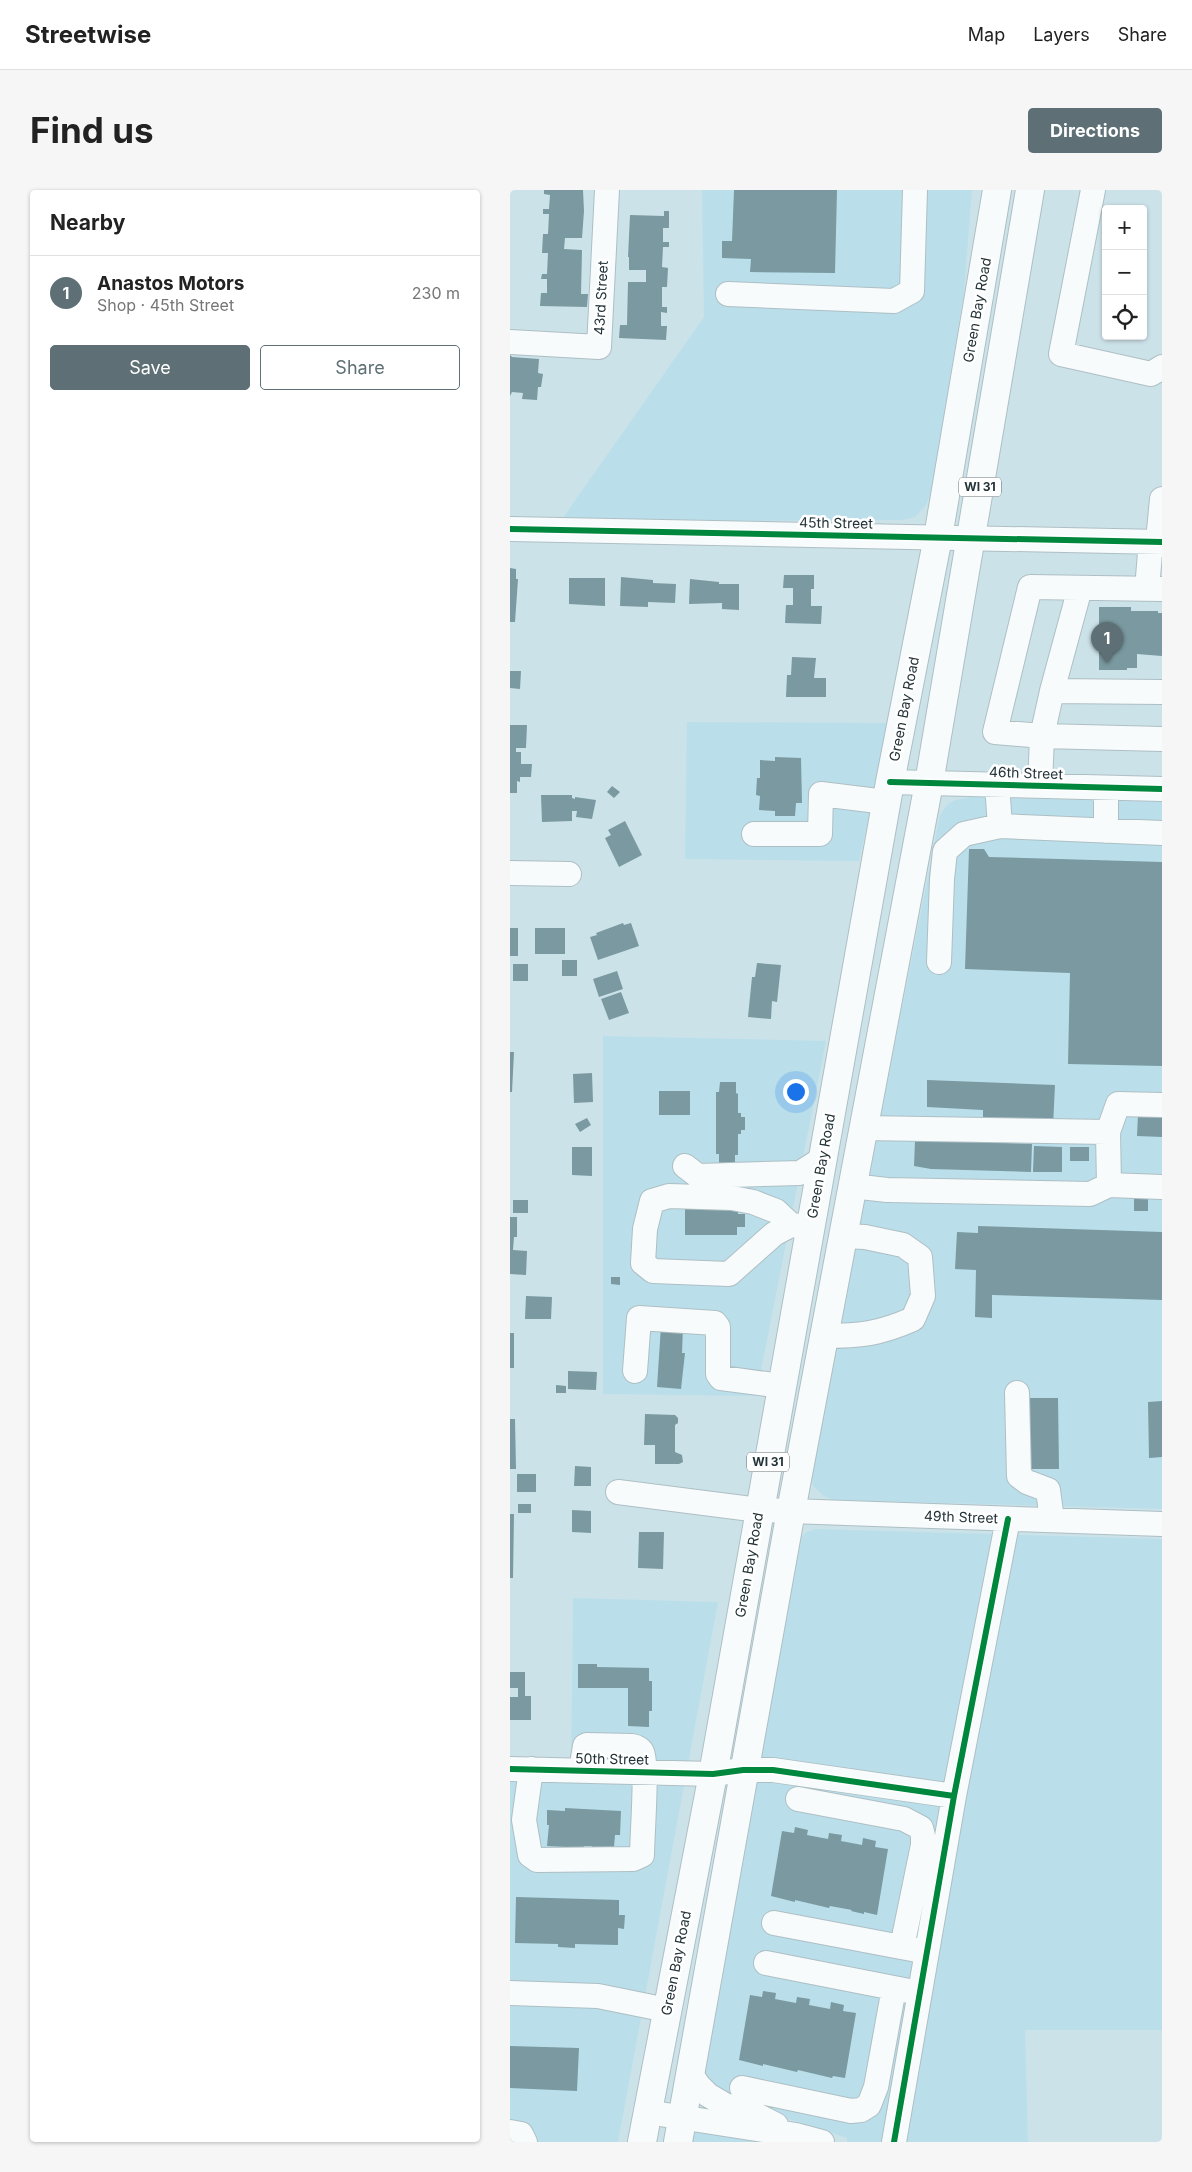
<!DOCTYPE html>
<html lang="en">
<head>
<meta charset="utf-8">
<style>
	body { margin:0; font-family:Inter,sans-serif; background:#f6f6f6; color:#222 }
	.controls { position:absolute; right:15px; top:15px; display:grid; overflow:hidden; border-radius:5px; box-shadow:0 1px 4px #0004 }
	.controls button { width:45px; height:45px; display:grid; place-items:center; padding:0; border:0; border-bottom:1px solid #e0e0e0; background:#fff; color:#222; font:25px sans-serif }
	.you { position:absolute; left:285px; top:901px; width:18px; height:18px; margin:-12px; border:4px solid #fff; border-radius:50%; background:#1a73e8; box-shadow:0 0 0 8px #1a73e833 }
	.badge { display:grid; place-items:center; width:32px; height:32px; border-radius:50%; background:#5e7076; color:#fff; font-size:16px; font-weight:700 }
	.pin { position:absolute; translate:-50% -41px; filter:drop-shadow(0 1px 2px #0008) }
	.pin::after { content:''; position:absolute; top:26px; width:18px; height:15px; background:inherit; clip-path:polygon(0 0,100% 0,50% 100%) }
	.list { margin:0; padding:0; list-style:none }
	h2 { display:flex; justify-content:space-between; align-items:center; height:65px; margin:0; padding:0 20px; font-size:21px }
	h2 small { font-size:16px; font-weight:400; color:#767676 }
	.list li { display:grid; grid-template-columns:32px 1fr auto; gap:15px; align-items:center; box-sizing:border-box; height:75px; padding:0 20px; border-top:1px solid #e0e0e0 }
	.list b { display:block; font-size:19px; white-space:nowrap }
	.list p { margin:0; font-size:16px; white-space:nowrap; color:#767676 }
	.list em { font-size:16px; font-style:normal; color:#767676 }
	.actions { display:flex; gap:10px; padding:15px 20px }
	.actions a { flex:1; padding:11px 0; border:1px solid #5e7076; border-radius:5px; text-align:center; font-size:18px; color:#5e7076 }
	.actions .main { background:#5e7076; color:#fff }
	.icon { flex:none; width:28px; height:28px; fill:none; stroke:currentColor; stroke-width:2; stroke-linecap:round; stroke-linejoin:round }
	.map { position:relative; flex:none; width:652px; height:1952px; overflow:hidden; border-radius:5px }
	header { display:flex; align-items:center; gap:30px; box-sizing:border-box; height:70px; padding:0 25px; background:#fff; border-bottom:1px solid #e0e0e0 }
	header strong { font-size:24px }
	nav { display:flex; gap:28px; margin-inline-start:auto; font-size:18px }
	.intro { display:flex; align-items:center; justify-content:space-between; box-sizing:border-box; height:120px; padding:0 30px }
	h1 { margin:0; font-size:35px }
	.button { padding:12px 22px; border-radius:5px; background:#5e7076; color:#fff; font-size:18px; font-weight:700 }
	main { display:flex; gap:30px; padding:0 30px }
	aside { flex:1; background:#fff; border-radius:5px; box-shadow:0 1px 4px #0004 }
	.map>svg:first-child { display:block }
	.built { fill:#badfeb }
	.building { fill:#7a99a0 }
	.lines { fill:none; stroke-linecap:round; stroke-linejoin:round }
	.minor-casing { stroke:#aebfc4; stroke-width:26 }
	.major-casing { stroke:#aebfc4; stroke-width:30 }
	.minor { stroke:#f7fbfc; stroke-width:24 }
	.major { stroke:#f7fbfc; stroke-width:28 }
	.cycleway-casing { stroke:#fff; stroke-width:9 }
	.cycleway { stroke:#00873e; stroke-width:6 }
	.labels { text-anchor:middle; stroke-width:5; stroke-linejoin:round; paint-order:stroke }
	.shield { fill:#fff; stroke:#657074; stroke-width:1 }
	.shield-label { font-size:12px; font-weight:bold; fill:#233338 }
	.street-label { font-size:14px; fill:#233338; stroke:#fff }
</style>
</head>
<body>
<header>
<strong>Streetwise</strong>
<nav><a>Map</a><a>Layers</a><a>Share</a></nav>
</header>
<div class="intro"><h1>Find us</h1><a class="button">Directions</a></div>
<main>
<aside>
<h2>Nearby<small></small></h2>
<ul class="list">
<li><span class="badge">1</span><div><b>Anastos Motors</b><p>Shop · 45th Street</p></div><em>230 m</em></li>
</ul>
<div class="actions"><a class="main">Save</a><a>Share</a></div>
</aside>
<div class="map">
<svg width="652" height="1952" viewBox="0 0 652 1952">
	<rect width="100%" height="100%" fill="#cce2e9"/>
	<path class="built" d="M192 0H462L454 102 421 302 416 315 405 327 393 330 195 331 52 329 194 127Z
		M177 532 380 533 349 671 175 669Z
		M461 607 652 612V1319L323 1310 314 1306 303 1296 301 1285 307 1249 430 625 437 615 445 610Z
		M93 846 316 851 246 1206 93 1204Z
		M306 1339 652 1349V1840H515L518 1952H337V1948L230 1913 195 1890 194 1873 290 1348 297 1342Z
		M63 1408 208 1412 108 1952H0V1588L61 1589Z
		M186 1942 257 1952H177Z"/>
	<path class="building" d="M34 0H73L74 21 72 48H55L54 59 72 60 71 104H78L77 117 30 116 31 103H37V89H31L32 84H37L38 63H32L33 44H38L39 24H33V19H39L40 5 34 4Z
		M224 0H327L325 83 240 82 241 69 212 68V51H222Z
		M154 21H159V38H153V52H159V57H153L152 77 158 78 157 97H152V117H157V123L151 122V136H157L156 150 109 148 110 135H117L118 92H136V80H119V67H118L120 25 154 26Z
		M0 165 2 167 29 169 28 183 33 184 31 197H28L27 210 12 209 13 203 2 202 0 206Z
		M0 378 6 379V389H8L5 432H0Z
		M274 385H304V399H301V416H312L311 434 275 433 276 415H283V398H273Z
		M111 387 143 390V393L166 394 165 413 138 412V417L110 416Z
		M59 388H95V416L59 414Z
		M180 389 209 392V394H229V420L212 419V413L179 414Z
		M589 417H621V421H648V423H652V466L627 464V478H617V480H589Z
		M282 467 306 468 304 488H316V507H276L277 485H281Z
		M0 481H11L10 499 0 498Z
		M0 535H17L16 558H6V562H11V574H22L21 587H10V592L7 591V603H0Z
		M265 567 291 568 292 613H286L285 626H265V621L249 620 250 606 246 605 247 588H250V570L265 571Z
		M102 596 110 602 104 608 97 602Z
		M31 605H62V608L65 609V607L86 610 82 629 66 627 67 621H62V631L32 632Z
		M115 631 132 665 109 677 95 648 101 645 98 640Z
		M459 659H474L479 667 652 672V876L558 874 560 783 455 779Z
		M113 733 114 735 121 733 129 756 88 770 80 747 87 745 86 743Z
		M0 738H8V766H0Z
		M25 738H55V764H25Z
		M52 770H67V786H52Z
		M247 773 271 775 267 812 262 811 261 829 238 827 242 787H245Z
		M3 774H18V791H3Z
		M107 781 113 799 89 807 83 789Z
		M111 802 119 823 99 830 91 809Z
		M0 862H4L2 902H0Z
		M82 883 83 912 64 913 63 884Z
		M417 890 545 895 543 936 473 933V920L417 917Z
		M210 892H226V903L228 904V923H231V927H235V940H231V944H228V965H225V975H209V964H206V902H209Z
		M149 901H180V925H149Z
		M628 924 652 925V947L627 946Z
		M77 928 81 935 70 942 65 934Z
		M422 950 522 954 521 982 421 979 404 976 405 951Z
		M524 956 552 957V982H523Z
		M62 957H82V986L62 985Z
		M560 957H579V971H560Z
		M624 1005H638V1021H624Z
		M3 1010H18V1023H3Z
		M175 1013 228 1014V1024H235V1037H227V1045H175Z
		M0 1027H7V1047H4L3 1060 17 1061 16 1085 0 1084Z
		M468 1036 652 1042V1110L482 1105V1128L465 1127 466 1080 445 1079 447 1042 468 1043Z
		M101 1087H110V1095L101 1094Z
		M16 1106 42 1107 41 1129H15Z
		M151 1136 173 1137 172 1163H175L171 1199 147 1197Z
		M0 1143H4V1178H0Z
		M58 1181 87 1182 86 1200 58 1199Z
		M46 1195 56 1196V1203H46Z
		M519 1208H548L549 1279H520Z
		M652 1211V1267L639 1268 638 1212Z
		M135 1224 165 1225 168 1228V1233L165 1235V1262L172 1265 173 1272 169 1274H145V1255H134Z
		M0 1229H5L6 1279H0Z
		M65 1276 81 1277V1296H64Z
		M7 1284H26V1302H7Z
		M8 1314H21V1323H8Z
		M62 1320 81 1321V1343L62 1342Z
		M0 1324H4L3 1388H0Z
		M129 1342H154L153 1379 128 1378Z
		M68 1474H87V1477L139 1478V1491H142V1521H139V1537L118 1536V1498H68Z
		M0 1482H15V1506H21V1530H0V1507H8V1498H0Z
		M55 1618 111 1621 110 1645H105L104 1657 82 1658V1656H74V1658L37 1656 39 1635H37V1620L55 1621Z
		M285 1637 298 1640 297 1645 318 1649 319 1643 332 1645 331 1651 352 1655 353 1648 366 1651 365 1657 378 1659 367 1725 354 1722V1724L341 1721 342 1720 320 1716 319 1718 285 1710V1712L261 1706 272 1641 284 1643Z
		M6 1707 109 1710V1725H115L114 1739 108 1738V1755L65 1754V1758L48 1757V1754L5 1753Z
		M253 1801 266 1803 265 1809 286 1813 287 1807 300 1809 299 1815 320 1819 321 1812 334 1815 333 1821 346 1823 335 1888 323 1886 322 1888 288 1880 287 1882 253 1874V1876L229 1870 240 1805 252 1807Z
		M0 1856 69 1858 67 1901 0 1898Z"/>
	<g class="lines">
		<defs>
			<path id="minor" d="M583 0 551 164 641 184 652 177
				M218 104 384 111 402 101 405 0
				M0 152 89 157 97 0
				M0 339 652 352
				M637 399 640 363 648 351 652 309
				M542 501 570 398
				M652 502 542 501 532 546 652 549
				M380 592 652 599
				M530 596 532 546 485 542 520 397 652 399
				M490 636 652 643
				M596 641V598
				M244 644H310L311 604 376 612
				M0 683 59 684
				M429 772 432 689 435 661 454 644 490 636 487 595
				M353 938 598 942 608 914 652 915
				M598 942 599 995
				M175 976 188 986 290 983 312 969
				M342 996 377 1000 580 1004 599 995 652 997
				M281 1035 264 1044 219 1084 143 1081 133 1073 135 1039 142 1011 159 1006 222 1008 243 1012 266 1021 281 1035 300 1037
				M314 1146C350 1146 369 1144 403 1129L413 1106 410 1067 393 1055 355 1047 333 1046
				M125 1181 129 1128 205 1133 208 1137V1184L211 1188 271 1196
				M507 1203 509 1286 517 1292 538 1300 542 1330
				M108 1302 249 1320 652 1334
				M0 1579 203 1584 233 1580H263L444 1606
				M21 1579 14 1630 20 1665 27 1670 123 1669 132 1665C132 1647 138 1574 132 1562 130 1558 126 1557 122 1556L77 1555 75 1556 71 1580
				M288 1609 394 1629 411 1638 413 1646V1655L392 1757
				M264 1733 407 1760
				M256 1773 399 1801
				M0 1803 88 1806 157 1820
				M180 1883 189 1896 198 1905 215 1915 241 1922 266 1935
				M232 1898 341 1921 351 1920 359 1915 366 1897 384 1798
				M137 1922 286 1945 312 1952
				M0 1942 11 1944 15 1952
				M384 1952 444 1606 498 1329"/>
			<path id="major" d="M132 1952 203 1584 380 592 428 347 487 0
				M168 1952 281 1321 419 593 520 0"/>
		</defs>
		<use href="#minor" class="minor-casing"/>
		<use href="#major" class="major-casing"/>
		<use href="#minor" class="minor"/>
		<use href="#major" class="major"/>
		<defs>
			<path id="cycleway" d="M0 339 652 352
				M380 592 652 599
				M0 1579 203 1584 233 1580H263L444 1606
				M384 1952 444 1606 498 1329"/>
		</defs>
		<use href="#cycleway" class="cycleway-casing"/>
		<use href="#cycleway" class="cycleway"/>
	</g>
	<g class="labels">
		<g class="shield">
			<rect x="449" y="287.5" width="42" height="19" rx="4"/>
			<rect x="237" y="1262.5" width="42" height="19" rx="4"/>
		</g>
		<g class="shield-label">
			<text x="470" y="301">WI 31</text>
			<text x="258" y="1276">WI 31</text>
		</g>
		<g class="street-label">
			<text transform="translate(91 108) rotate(-87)" y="5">43rd Street</text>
			<text transform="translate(467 120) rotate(-80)" y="5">Green Bay Road</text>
			<text transform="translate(326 333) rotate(1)" y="5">45th Street</text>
			<text transform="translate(394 519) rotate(-79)" y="5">Green Bay Road</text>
			<text transform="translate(516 583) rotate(2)" y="5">46th Street</text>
			<text transform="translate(311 976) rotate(-80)" y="5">Green Bay Road</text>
			<text transform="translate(451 1327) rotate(2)" y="5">49th Street</text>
			<text transform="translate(239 1375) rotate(-80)" y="5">Green Bay Road</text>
			<text transform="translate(102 1569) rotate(1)" y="5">50th Street</text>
			<text transform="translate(166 1773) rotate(-79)" y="5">Green Bay Road</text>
		</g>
	</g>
</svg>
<div class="controls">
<button>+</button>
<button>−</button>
<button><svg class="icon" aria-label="locate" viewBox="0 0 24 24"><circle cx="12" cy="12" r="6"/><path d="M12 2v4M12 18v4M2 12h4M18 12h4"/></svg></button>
</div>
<div class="you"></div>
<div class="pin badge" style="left:597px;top:473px">1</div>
</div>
</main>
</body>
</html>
